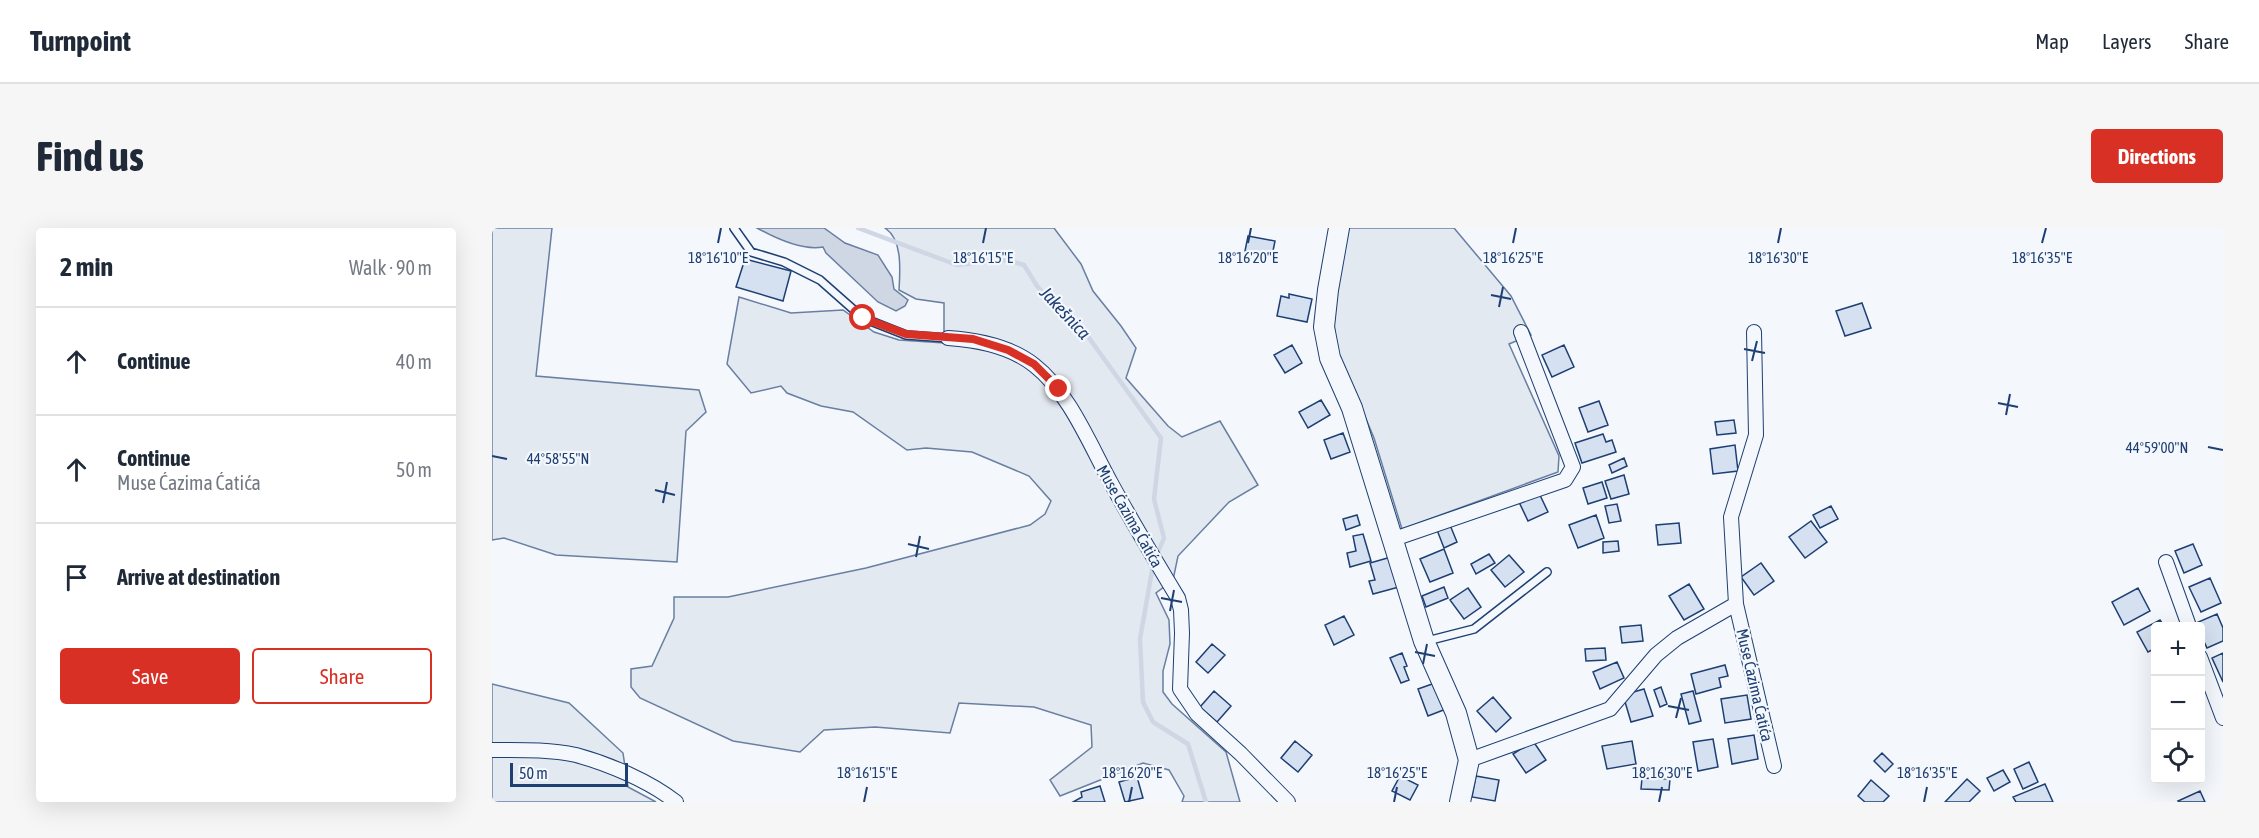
<!DOCTYPE html>
<html lang="en">
<head>
<meta charset="utf-8">
<style>
	body { margin:0; font-family:"Asap Condensed",sans-serif; background:#f6f6f7; color:#1f2937 }
	.controls { position:absolute; right:18px; bottom:18px; display:grid; overflow:hidden; border-radius:6px; box-shadow:0 6px 24px #0002 }
	.controls button { width:54px; height:54px; display:grid; place-items:center; padding:0; border:0; border-bottom:2px solid #e0e1e3; background:#fff; color:#1f2937; font:30px sans-serif }
	.scale { position:absolute; left:18px; bottom:15px; width:118px; box-sizing:border-box; padding-left:6px; border:3px solid #1d3f73; border-top:0; font-size:16px; line-height:21px; white-space:nowrap; color:#1d3f73; -webkit-text-stroke:4px #f4f7fb; paint-order:stroke }
	.stop { position:absolute; width:18px; height:18px; margin:-14px; border:4px solid #d93025; border-radius:50%; background:#fff }
	.stop.end { background:#d93025; border-color:#fff; box-shadow:0 2px 6px #0008 }
	.list { margin:0; padding:0; list-style:none }
	h2 { display:flex; justify-content:space-between; align-items:center; height:78px; margin:0; padding:0 24px; font-size:26px }
	h2 small { font-size:20px; font-weight:400; color:#747a83 }
	.list li { display:grid; grid-template-columns:39px 1fr auto; gap:18px; align-items:center; box-sizing:border-box; height:108px; padding:0 24px; border-top:2px solid #e0e1e3 }
	.list b { display:block; font-size:22px; white-space:nowrap }
	.list p { margin:0; font-size:20px; white-space:nowrap; color:#747a83 }
	.list em { font-size:20px; font-style:normal; color:#747a83 }
	.actions { display:flex; gap:12px; padding:18px 24px }
	.actions a { flex:1; padding:14px 0; border:2px solid #d93025; border-radius:6px; text-align:center; font-size:21px; color:#d93025 }
	.actions .main { background:#d93025; color:#fff }
	.icon { flex:none; width:33px; height:33px; fill:none; stroke:currentColor; stroke-width:2; stroke-linecap:round; stroke-linejoin:round }
	.map { position:relative; flex:none; width:1731px; height:574px; overflow:hidden; border-radius:6px }
	header { display:flex; align-items:center; gap:36px; box-sizing:border-box; height:84px; padding:0 30px; background:#fff; border-bottom:2px solid #e0e1e3 }
	header strong { font-size:28px }
	nav { display:flex; gap:33px; margin-inline-start:auto; font-size:21px }
	.intro { display:flex; align-items:center; justify-content:space-between; box-sizing:border-box; height:144px; padding:0 36px }
	h1 { margin:0; font-size:42px }
	.button { padding:15px 27px; border-radius:6px; background:#d93025; color:#fff; font-size:21px; font-weight:700 }
	main { display:flex; gap:36px; padding:0 36px }
	aside { flex:1; background:#fff; border-radius:6px; box-shadow:0 6px 24px #0002 }
	.map>svg:first-child { display:block }
	.green { fill:#e3e9f0; stroke:#687fa3; stroke-width:1.5 }
	.water { fill:#cfd7e4; stroke:#687fa3; stroke-width:1.5 }
	.lines { fill:none; stroke-linecap:round; stroke-linejoin:round }
	.stream { stroke:#cfd7e4; stroke-width:4.5 }
	.building { fill:#d5e0f0; stroke:#1d3f73; stroke-width:1.5 }
	.lane-casing { stroke:#1d3f73; stroke-width:10 }
	.street-casing { stroke:#1d3f73; stroke-width:16 }
	.secondary-casing { stroke:#1d3f73; stroke-width:22 }
	.lane { stroke:#f4f7fb; stroke-width:7 }
	.street { stroke:#f4f7fb; stroke-width:14 }
	.secondary { stroke:#f4f7fb; stroke-width:20 }
	.route { stroke:#d93025; stroke-width:8 }
	.ticks { fill:none; stroke:#1d3f73; stroke-width:2 }
	.labels { text-anchor:middle; stroke-width:4.5; stroke-linejoin:round; paint-order:stroke }
	.street-label { font-size:16px; fill:#1d3f73; stroke:#f4f7fb }
	.water-label { font-size:18px; font-style:italic; fill:#1d3f73; stroke:#f4f7fb }
	.ticks-label { font-size:15px; text-anchor:middle; fill:#1d3f73; stroke:#f4f7fb; stroke-width:4.5; stroke-linejoin:round; paint-order:stroke }
</style>
</head>
<body>
<header>
<strong>Turnpoint</strong>
<nav><a>Map</a><a>Layers</a><a>Share</a></nav>
</header>
<div class="intro"><h1>Find us</h1><a class="button">Directions</a></div>
<main>
<aside>
<h2>2 min<small>Walk · 90 m</small></h2>
<ul class="list">
<li><svg class="icon" aria-label="ahead" viewBox="0 0 24 24"><path d="M12 20V5M6 11l6-6 6 6"/></svg><div><b>Continue</b></div><em>40 m</em></li>
<li><svg class="icon" aria-label="ahead" viewBox="0 0 24 24"><path d="M12 20V5M6 11l6-6 6 6"/></svg><div><b>Continue</b><p>Muse Ćazima Ćatića</p></div><em>50 m</em></li>
<li><svg class="icon" aria-label="arrive" viewBox="0 0 24 24"><path d="M6 21V4h12l-3 4 3 4H6"/></svg><div><b>Arrive at destination</b></div></li>
</ul>
<div class="actions"><a class="main">Save</a><a>Share</a></div>
</aside>
<div class="map">
<svg width="1731" height="574" viewBox="0 0 1731 574">
	<rect width="100%" height="100%" fill="#f4f7fb"/>
	<path class="green" d="M0 0H60L44 148 207 162 214 184 194 203 185 334 64 327 12 310 0 312Z
		M393 0H562L589 36 601 63 629 98 644 120 634 150 676 198 690 209 728 193 766 257 737 274 686 328 681 352 664 365 677 392 678 416 671 443V464L680 476 734 524 748 574H690L692 568 677 542 651 535 568 568 558 552 600 519 599 497 542 479 467 475 458 505 383 499 332 502 308 524 241 513 148 470 139 459V441L160 438 182 390V369H236L374 340 538 297 553 286 559 273 537 248 480 224 434 220 415 222 361 184 329 178 295 165 289 158 259 165 235 136 247 69 299 85 351 82 382 104 407 112 452 115V75L424 71 407 62C408 43 411 12 393 0Z
		M853 0H962L1019 68 1039 107 1017 116 1067 228 1066 244 910 301 882 210 844 119 840 70Z
		M0 456 77 475 131 525 136 559 164 574H0Z"/>
	<path class="water" d="M265 0H332L353 15 386 27 400 49 402 61 416 72 413 78 404 83 386 74 334 25 331 19C310 23 283 10 265 0Z"/>
	<g class="lines">
		<path class="stream" d="M366 0 465 37 515 32 532 37 545 58 562 77 587 96 669 210 662 271 672 310 667 322
			M661 337 648 411 651 474 661 494 696 516 714 574"/>
	</g>
	<path class="building" d="M756 8 783 13 780 28 753 23Z
		M253 31 299 43 291 73 244 59Z
		M797 66 820 71 815 94 785 88 789 68 797 70Z
		M1370 75 1379 100 1353 108 1344 83Z
		M800 117 810 135 793 145 782 127Z
		M1072 117 1082 139 1060 149 1050 127Z
		M829 172 838 187 816 200 807 184Z
		M1107 173 1116 197 1096 204 1087 180Z
		M1242 192 1244 205 1225 207 1223 194Z
		M851 205 858 224 839 231 832 212Z
		M1111 206 1114 214 1120 212 1124 224 1090 235 1083 215Z
		M1243 217 1246 243 1221 246 1218 221Z
		M1132 230 1135 238 1120 245 1117 237Z
		M1132 247 1137 266 1119 271 1113 253Z
		M1110 254 1115 270 1096 276 1091 260Z
		M1047 265 1056 284 1036 293 1027 274Z
		M1125 276 1129 293 1117 295 1113 278Z
		M1339 278 1346 291 1328 300 1321 287Z
		M865 287 868 297 854 302 851 291Z
		M1104 287 1112 310 1086 320 1077 297Z
		M1319 293 1335 314 1313 330 1297 309Z
		M1187 295 1189 315 1166 317 1164 297Z
		M958 297 965 314 952 320 945 302Z
		M871 306 879 333 858 339 855 325 864 323 861 308Z
		M1126 313 1127 323 1111 325V314Z
		M1701 316 1710 337 1692 345 1683 323Z
		M952 321 961 345 938 354 928 331Z
		M997 326 1003 335 984 346 979 336Z
		M1017 327 1032 344 1013 359 999 342Z
		M899 329 907 359 881 366 877 353 883 352 878 335Z
		M1269 335 1282 353 1262 367 1249 349Z
		M1718 350 1729 375 1709 384 1697 359Z
		M1197 356 1212 381 1192 392 1177 368Z
		M952 359 956 370 934 379 930 368Z
		M976 360 989 379 972 391 958 372Z
		M1646 360 1658 383 1632 397 1620 374Z
		M1725 386 1731 400V413L1715 420 1708 405V398H1706L1704 395Z
		M852 388 862 407 842 417 833 397Z
		M1668 392 1672 398H1664V420L1656 424 1645 404Z
		M1149 397 1151 413 1130 415 1128 399Z
		M720 416 733 427 716 445 704 434Z
		M1113 420 1114 432 1094 433 1093 421Z
		M910 425 915 438 912 439 917 452 909 455 898 430Z
		M1731 425V454L1720 430Z
		M1125 434 1132 450 1108 461 1101 444Z
		M1233 437 1236 448 1227 450 1229 459 1204 466 1199 446Z
		M943 455 954 481 936 488 926 461Z
		M1169 459 1175 476 1168 479 1162 462Z
		M1152 461 1161 488 1139 494 1131 467Z
		M722 463 739 478 725 494 708 479Z
		M1201 463 1209 493 1197 496 1189 466Z
		M1255 467 1259 491 1233 495 1229 471Z
		M1001 469 1019 490 1004 504 985 483Z
		M1262 507 1266 531 1240 536 1236 511Z
		M1221 511 1226 539 1206 543 1201 514Z
		M803 513 820 527 806 544 789 530Z
		M1041 513 1054 532 1034 545 1021 526Z
		M1140 513 1144 536 1115 541 1110 518Z
		M1390 525 1401 536 1393 544 1382 533Z
		M1537 534 1546 554 1531 561 1522 541Z
		M1511 542 1518 554 1502 563 1495 550Z
		M908 548 926 557 918 572 900 563Z
		M984 548 1007 552 1003 573 980 569Z
		M645 549 651 570 633 574 627 554Z
		M1150 550 1178 551 1177 562 1149 561Z
		M1475 551 1488 563 1477 574H1453Z
		M1379 552 1397 568 1391 574H1373L1366 568Z
		M1553 556 1561 574H1524L1521 569Z
		M608 558 613 574H581L590 569 589 564Z
		M1708 563 1713 574H1687L1686 573Z"/>
	<g class="lines">
		<defs>
			<path id="lane" d="M242 0 259 24 292 34 328 52 371 90 414 107 456 110
				M935 413 982 401 1055 344"/>
			<path id="street" d="M1262 104 1264 207 1239 289 1244 376 1282 538
				M456 110C486 112 518 118 542 137 577 164 598 217 619 255 640 294 663 332 686 370L689 382 690 405 688 461 705 486 749 526 796 574
				M902 311 1073 252 1081 239 1029 104
				M1674 334 1697 398
				M1708 429 1731 490
				M0 522C28 522 56 521 84 527 117 536 157 553 184 574
				M977 532 1118 481 1164 427 1185 410 1244 376"/>
			<path id="secondary" d="M847 0 836 62 832 99 838 130 860 180 932 413 964 485 977 532 968 574"/>
		</defs>
		<use href="#lane" class="lane-casing"/>
		<use href="#street" class="street-casing"/>
		<use href="#secondary" class="secondary-casing"/>
		<use href="#lane" class="lane"/>
		<use href="#street" class="street"/>
		<use href="#secondary" class="secondary"/>
	</g>
	<g class="lines">
		<path class="route" d="M371 90 414 106 481 111 516 122 542 136 567 161"/>
	</g>
	<path class="ticks" d="M226 15 229 0M491 15 494 0M756 15 759 0M1021 15 1024 0M1286 15 1289 0M1550 15 1554 0M999 67 1019 71M1007 79 1011 59M1252 121 1273 125M1260 133 1265 113M1506 175 1526 179M1514 187 1518 166M1716 219 1731 222M0 228 15 231M163 262 183 267M171 275 175 254M416 316 437 321M424 329 428 308M669 370 690 374M678 383 682 362M923 424 943 428M931 436 935 416M1176 478 1197 482M1184 490 1189 470M372 574 375 559M637 574 640 559M902 574 905 559M1167 574 1170 559M1432 574 1435 559"/>
	<g class="labels">
		<g class="street-label">
			<text transform="translate(638 288) rotate(60)" y="6">Muse Ćazima Ćatića</text>
			<text transform="translate(1263 457) rotate(77)" y="6">Muse Ćazima Ćatića</text>
		</g>
		<g class="water-label">
			<text transform="translate(573 85) rotate(47)" y="6">Jakešnica</text>
		</g>
	</g>
	<g class="ticks-label">
		<text x="226" y="35">18°16'10"E</text>
		<text x="491" y="35">18°16'15"E</text>
		<text x="756" y="35">18°16'20"E</text>
		<text x="1021" y="35">18°16'25"E</text>
		<text x="1286" y="35">18°16'30"E</text>
		<text x="1550" y="35">18°16'35"E</text>
		<text x="1665" y="225">44°59'00"N</text>
		<text x="66" y="236">44°58'55"N</text>
		<text x="375" y="550">18°16'15"E</text>
		<text x="640" y="550">18°16'20"E</text>
		<text x="905" y="550">18°16'25"E</text>
		<text x="1170" y="550">18°16'30"E</text>
		<text x="1435" y="550">18°16'35"E</text>
	</g>
</svg>
<div class="controls">
<button>+</button>
<button>−</button>
<button><svg class="icon" aria-label="locate" viewBox="0 0 24 24"><circle cx="12" cy="12" r="6"/><path d="M12 2v4M12 18v4M2 12h4M18 12h4"/></svg></button>
</div>
<div class="scale">50 m</div>
<div class="stop" style="left:371px;top:90px"></div>
<div class="stop end" style="left:567px;top:161px"></div>
</div>
</main>
</body>
</html>
